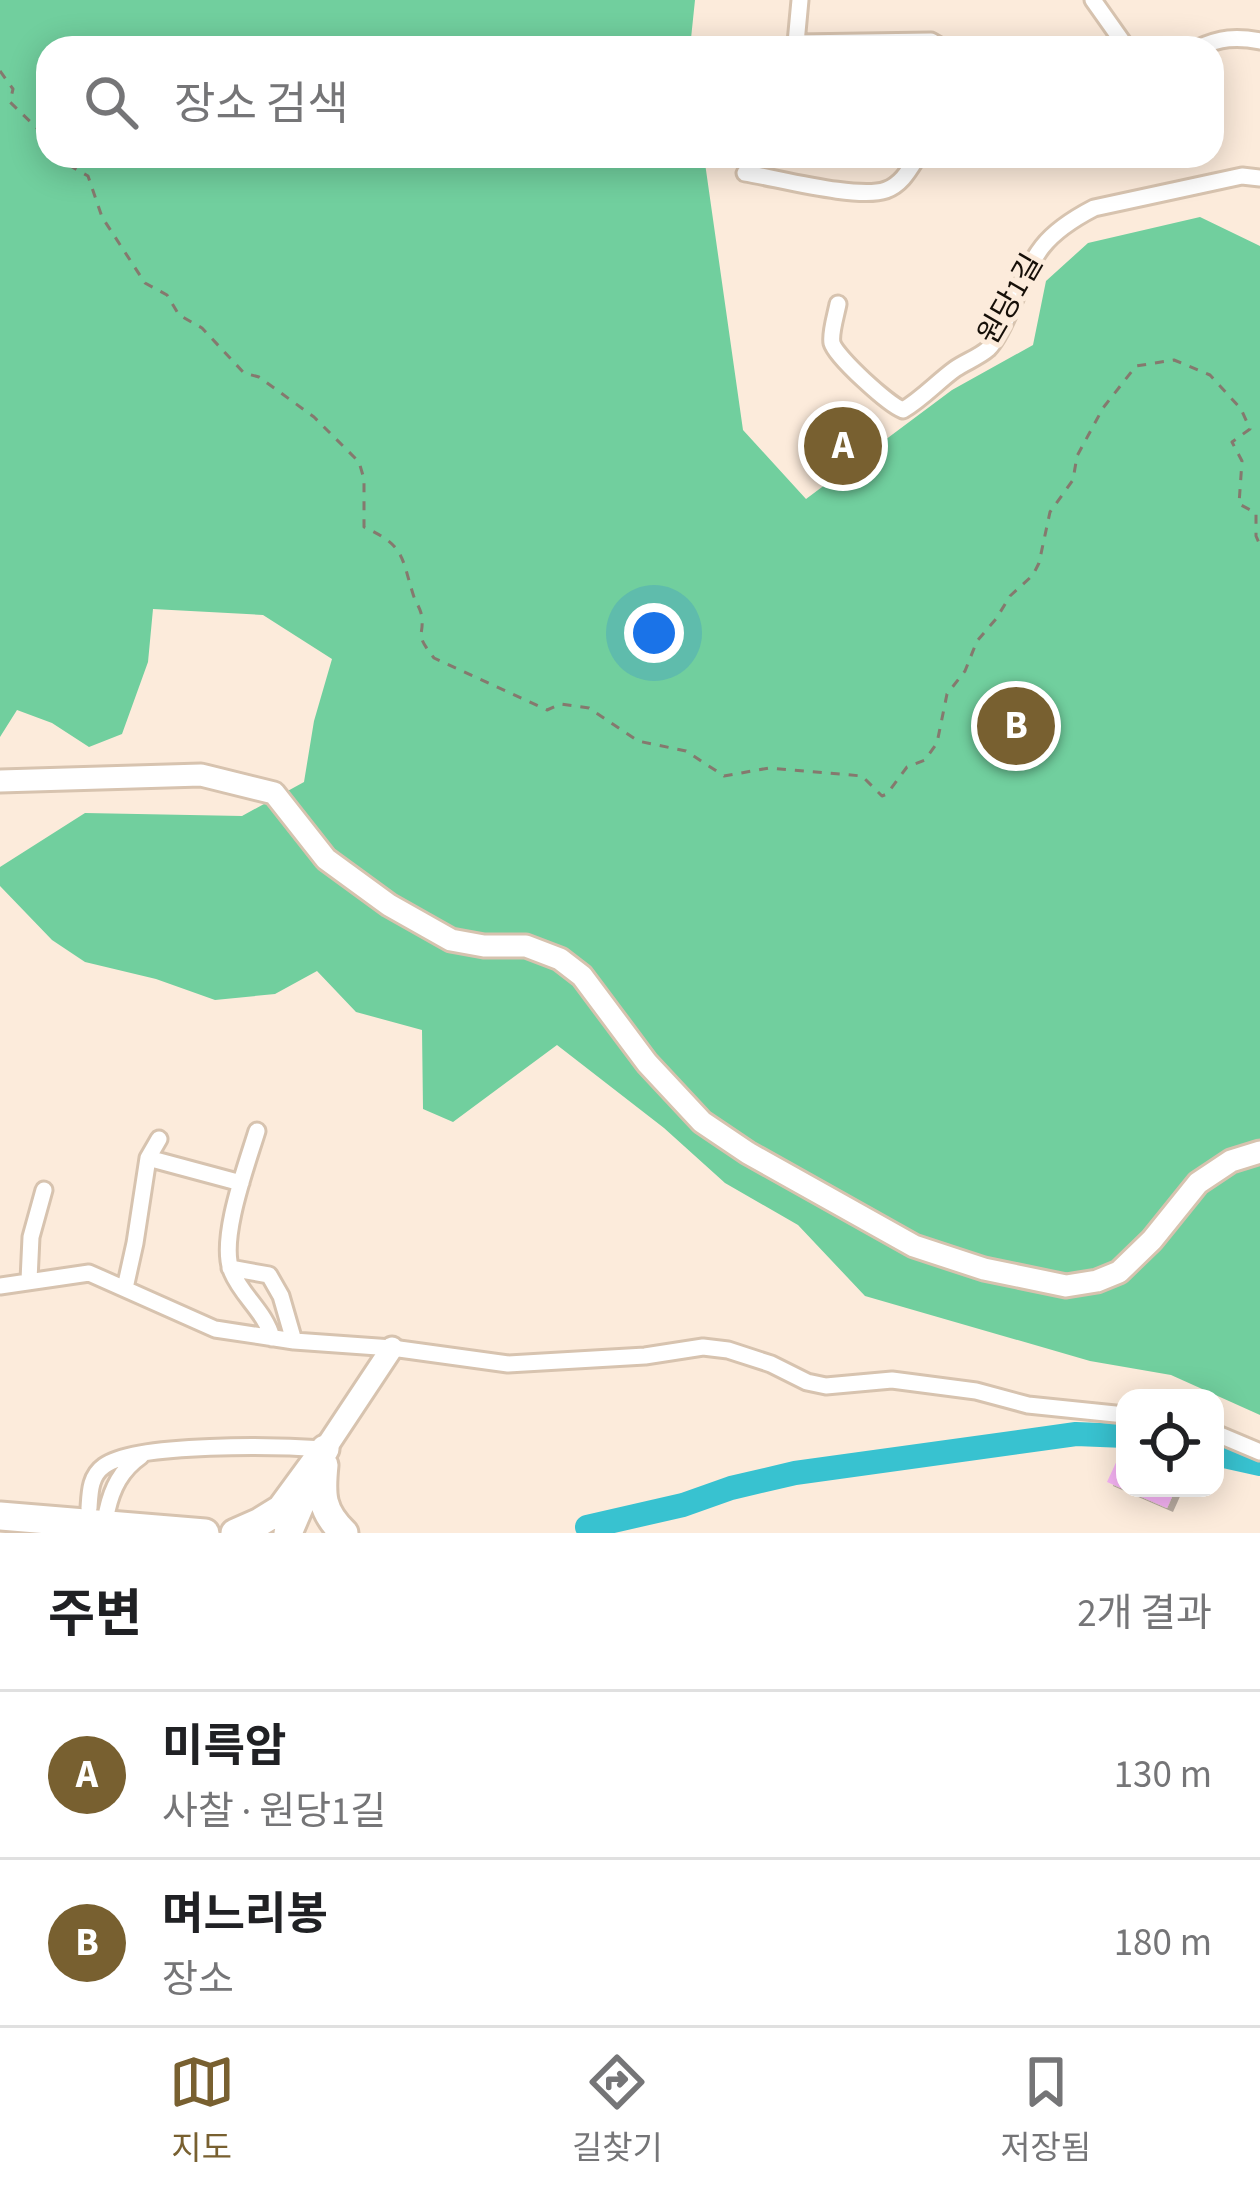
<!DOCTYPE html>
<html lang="ko">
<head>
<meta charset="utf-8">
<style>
	body { margin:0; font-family:"Source Sans 3","Noto Sans KR",sans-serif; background:#f6f6f6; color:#202124 }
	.controls { position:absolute; right:36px; bottom:36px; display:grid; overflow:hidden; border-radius:24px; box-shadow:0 6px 30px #0003 }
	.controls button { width:108px; height:108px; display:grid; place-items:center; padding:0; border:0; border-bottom:3px solid #e0e0e0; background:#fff; color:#202124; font:60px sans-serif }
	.you { position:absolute; left:654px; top:633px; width:42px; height:42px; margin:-30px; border:9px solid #fff; border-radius:50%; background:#1a73e8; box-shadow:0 0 0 18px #1a73e833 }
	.badge { display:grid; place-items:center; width:78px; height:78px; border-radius:50%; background:#786030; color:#fff; font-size:39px; font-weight:700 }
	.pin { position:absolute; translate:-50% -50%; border:6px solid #fff; box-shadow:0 3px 12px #0006 }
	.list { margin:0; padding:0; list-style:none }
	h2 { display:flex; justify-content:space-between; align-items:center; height:156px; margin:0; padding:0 48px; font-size:51px }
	h2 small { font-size:39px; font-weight:400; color:#757577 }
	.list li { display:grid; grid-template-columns:78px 1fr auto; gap:36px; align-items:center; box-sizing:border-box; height:168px; padding:0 48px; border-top:3px solid #e0e0e0 }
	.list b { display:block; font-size:45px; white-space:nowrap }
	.list p { margin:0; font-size:39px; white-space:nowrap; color:#757577 }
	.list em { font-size:39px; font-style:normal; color:#757577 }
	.icon { flex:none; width:66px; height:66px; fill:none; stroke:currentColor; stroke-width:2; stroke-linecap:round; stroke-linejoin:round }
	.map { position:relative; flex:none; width:1260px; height:1533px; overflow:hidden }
	.search { position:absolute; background:#fff; box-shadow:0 6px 30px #0003; left:36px; right:36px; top:36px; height:132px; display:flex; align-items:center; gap:30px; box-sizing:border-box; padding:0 42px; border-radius:36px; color:#757577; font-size:45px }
	.sheet { height:492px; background:#fff }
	nav { display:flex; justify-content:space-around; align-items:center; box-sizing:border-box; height:168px; border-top:3px solid #e0e0e0; background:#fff; font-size:33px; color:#757577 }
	nav a { display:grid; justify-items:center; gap:6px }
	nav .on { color:#786030 }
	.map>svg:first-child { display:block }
	.forest { fill:#71cf9e }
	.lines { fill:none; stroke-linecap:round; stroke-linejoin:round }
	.river { stroke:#38c2d0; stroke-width:24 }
	.building { fill:#f8b4f6; filter:url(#shadow) }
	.street-casing { stroke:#d7c3af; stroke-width:21 }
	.secondary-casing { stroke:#d7c3af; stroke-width:27 }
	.highway-casing { stroke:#d7c3af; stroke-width:33 }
	.path { stroke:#85796e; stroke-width:3; stroke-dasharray:9 9; stroke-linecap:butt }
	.street { stroke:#fff; stroke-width:15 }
	.secondary { stroke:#fff; stroke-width:21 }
	.highway { stroke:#fff; stroke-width:27 }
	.labels { text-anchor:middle; stroke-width:10; stroke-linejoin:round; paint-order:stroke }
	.street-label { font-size:30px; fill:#160f08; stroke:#fcebdb }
</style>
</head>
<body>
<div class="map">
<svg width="1260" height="1533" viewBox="0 0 1260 1533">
	<defs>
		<filter id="shadow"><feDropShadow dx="6" dy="4" stdDeviation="0" flood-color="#0004"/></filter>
	</defs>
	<rect width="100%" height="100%" fill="#fcebdb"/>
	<path class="forest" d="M0 0H695L690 48H48V156H704L743 430 806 499 952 390 1033 345 1046 281 1088 243 1200 217 1260 246V1415L1171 1375 1090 1361 865 1296 798 1225 725 1183 664 1128 557 1045 453 1122 423 1109 422 1030 356 1012 317 971 275 994 215 1000 156 979 85 962 52 940 0 886V867L85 813 242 816 304 782 314 721 332 659 263 615 153 609 148 662 122 734 89 747 52 723 17 710 0 737Z"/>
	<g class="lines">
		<path class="river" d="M1215 1454 1260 1464
			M587 1527 683 1505 731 1488 795 1473 1076 1434 1125 1436"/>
	</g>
	<path class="building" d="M828 421 861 423 858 470 825 468Z
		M1125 1443V1488H1176L1167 1508 1107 1482Z"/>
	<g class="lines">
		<defs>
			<path id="street" d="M800 0 796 43 931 41 943 48
				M1093 0 1127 48
				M1198 48C1220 38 1236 36 1260 41
				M1041 156H1057
				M745 173C777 178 858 200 886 190 902 184 909 170 918 156
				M838 304C836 315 830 333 832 343 836 357 889 405 903 410 922 399 937 382 955 369 965 362 979 357 988 349 998 339 1006 320 1011 308 1034 255 1040 236 1094 208L1242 176 1260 178
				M257 1131C247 1164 218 1241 232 1272 242 1296 266 1313 272 1338
				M148 1158 241 1183
				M230 1268 269 1275 281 1296 294 1341
				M29 1280 31 1237 44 1190
				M0 1286 89 1273 215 1329 294 1341 392 1348 508 1364 645 1356 703 1347 728 1350 771 1364 807 1382 826 1386 892 1380 976 1391 1028 1405 1125 1415
				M125 1288 135 1243 148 1158 159 1139
				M1215 1433 1260 1452
				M89 1508C90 1492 90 1476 104 1466 137 1442 280 1446 325 1449
				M107 1511C112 1488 121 1470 141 1456"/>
			<path id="secondary" d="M0 781 201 775 274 793 326 859 389 905 451 940 484 946H526L560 959 582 976 647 1063 702 1122 748 1153 914 1246 984 1269 1066 1286 1097 1281 1119 1272 1152 1240 1198 1183 1231 1161 1260 1152
				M325 1449 392 1348"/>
			<path id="highway" d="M324 1465C321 1495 321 1511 344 1533
				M0 1516 205 1533
				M235 1533 260 1522 281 1509 325 1449
				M288 1533 306 1491"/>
		</defs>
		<use href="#street" class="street-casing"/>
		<use href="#secondary" class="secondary-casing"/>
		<use href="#highway" class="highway-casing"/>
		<path class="path" d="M0 71 13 89 10 102 42 133 48 150
			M53 156 88 176 102 217 145 283 167 295 179 315 202 328 244 373 259 377 314 417 359 462 364 479V527C405 546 401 556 413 594 415 601 419 606 421 613 426 638 412 630 434 658L547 710 561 704 589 708 638 741 686 751 724 776 769 768 862 776 882 796 887 794 907 767 925 760 937 743 947 694 965 671 977 641 996 619 1010 596 1033 575 1039 563 1050 512 1073 480 1077 456 1103 408 1136 366 1174 360 1210 375 1241 409 1250 429 1232 442 1242 461 1239 504 1256 513V536L1260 545"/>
		<use href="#street" class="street"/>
		<use href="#secondary" class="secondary"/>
		<use href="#highway" class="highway"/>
	</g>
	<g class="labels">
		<g class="street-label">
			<text transform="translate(1010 299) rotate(-60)" y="10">원당1길</text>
		</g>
	</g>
</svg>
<div class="controls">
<button><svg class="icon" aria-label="locate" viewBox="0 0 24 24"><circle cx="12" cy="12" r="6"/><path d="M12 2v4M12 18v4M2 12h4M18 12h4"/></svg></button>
</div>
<div class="you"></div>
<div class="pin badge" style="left:843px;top:446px">A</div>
<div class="pin badge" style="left:1016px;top:726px">B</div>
<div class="search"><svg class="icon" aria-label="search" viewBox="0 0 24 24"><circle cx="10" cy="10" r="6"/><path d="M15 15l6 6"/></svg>장소 검색</div>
</div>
<section class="sheet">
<h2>주변<small>2개 결과</small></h2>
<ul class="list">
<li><span class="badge">A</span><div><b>미륵암</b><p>사찰 · 원당1길</p></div><em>130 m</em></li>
<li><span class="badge">B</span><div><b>며느리봉</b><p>장소</p></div><em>180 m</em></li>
</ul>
</section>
<nav>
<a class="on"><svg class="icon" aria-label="map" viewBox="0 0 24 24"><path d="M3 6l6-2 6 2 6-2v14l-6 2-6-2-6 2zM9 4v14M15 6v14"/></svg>지도</a>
<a><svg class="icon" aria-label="directions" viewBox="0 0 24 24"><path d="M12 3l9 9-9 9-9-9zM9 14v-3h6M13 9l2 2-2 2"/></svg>길찾기</a>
<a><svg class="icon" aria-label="saved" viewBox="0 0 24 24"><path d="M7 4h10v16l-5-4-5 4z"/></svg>저장됨</a>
</nav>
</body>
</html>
